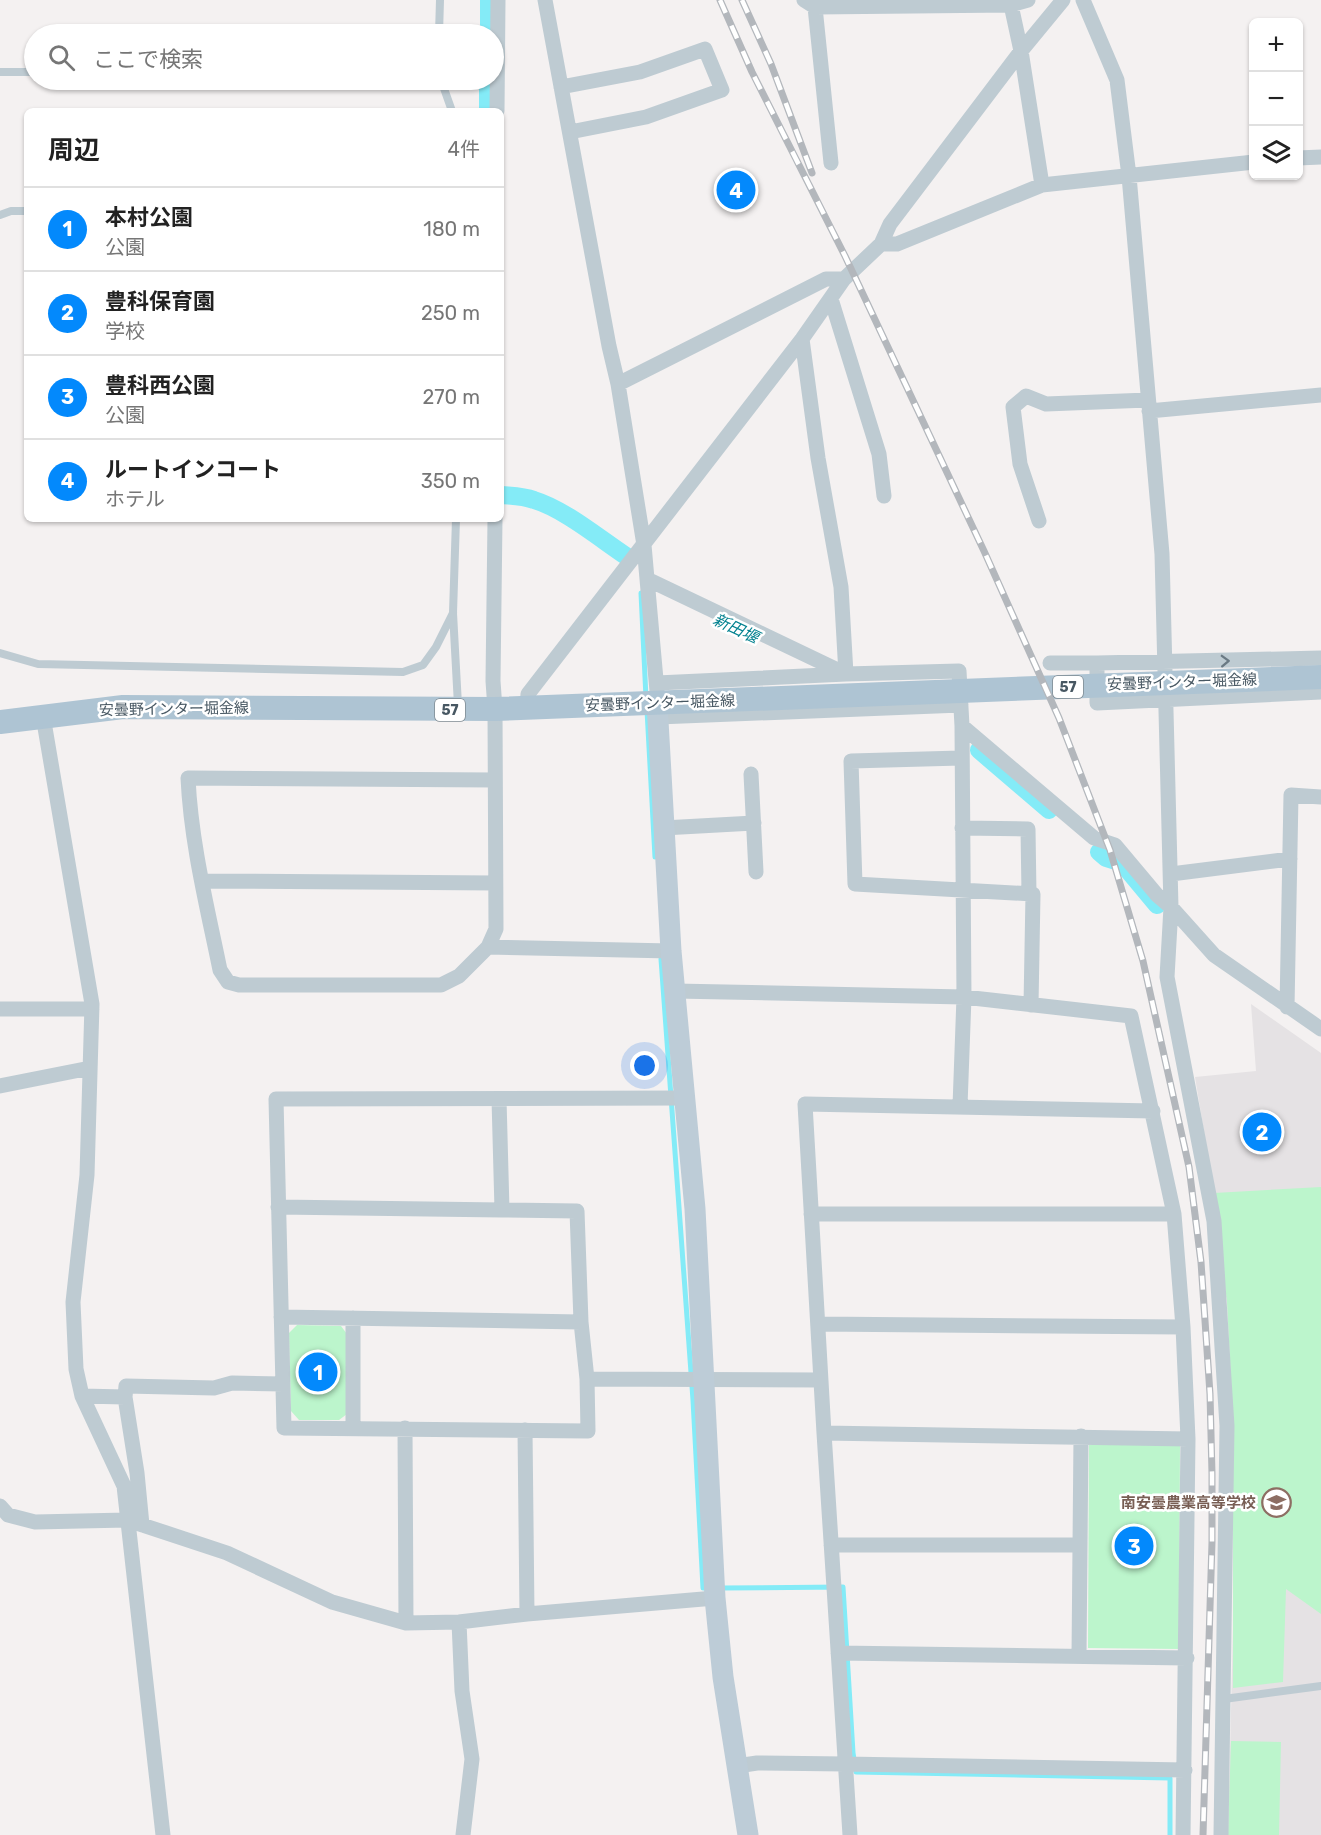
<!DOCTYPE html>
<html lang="ja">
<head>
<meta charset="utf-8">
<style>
	body { margin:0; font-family:Rubik,"Noto Sans JP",sans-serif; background:#f2f2f2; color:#222 }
	.controls { position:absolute; right:18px; top:18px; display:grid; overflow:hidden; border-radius:9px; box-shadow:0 2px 4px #0004 }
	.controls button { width:54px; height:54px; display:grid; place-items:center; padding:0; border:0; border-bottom:2px solid #e0e0e0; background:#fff; color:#222; font:30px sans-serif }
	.you { position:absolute; left:645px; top:1066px; width:21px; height:21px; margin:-15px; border:4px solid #fff; border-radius:50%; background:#1a73e8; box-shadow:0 0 0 9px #1a73e833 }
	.badge { display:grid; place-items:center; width:39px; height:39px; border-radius:50%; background:#0389fc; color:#fff; font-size:20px; font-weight:700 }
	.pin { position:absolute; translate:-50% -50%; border:3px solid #fff; box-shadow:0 2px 6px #0006 }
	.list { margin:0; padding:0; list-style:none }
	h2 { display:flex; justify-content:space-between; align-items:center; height:78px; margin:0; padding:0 24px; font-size:26px }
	h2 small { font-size:20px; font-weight:400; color:#767676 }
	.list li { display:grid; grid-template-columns:39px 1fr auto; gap:18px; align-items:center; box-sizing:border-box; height:84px; padding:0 24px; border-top:2px solid #e0e0e0 }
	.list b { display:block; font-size:22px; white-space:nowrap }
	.list p { margin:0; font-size:20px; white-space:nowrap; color:#767676 }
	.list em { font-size:20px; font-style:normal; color:#767676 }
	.icon { flex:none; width:33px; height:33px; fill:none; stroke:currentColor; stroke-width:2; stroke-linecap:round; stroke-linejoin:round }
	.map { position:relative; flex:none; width:1321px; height:1835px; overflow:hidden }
	.search { position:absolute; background:#fff; box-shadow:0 2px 4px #0004; left:24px; top:24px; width:480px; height:66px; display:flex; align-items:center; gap:15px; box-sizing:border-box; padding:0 21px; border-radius:33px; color:#767676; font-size:22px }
	.panel { position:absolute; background:#fff; box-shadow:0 2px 4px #0004; left:24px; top:108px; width:480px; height:414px; border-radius:9px }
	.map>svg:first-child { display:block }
	.education { fill:#e5e2e4 }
	.green { fill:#bcf5cc }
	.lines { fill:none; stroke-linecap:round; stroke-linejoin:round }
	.stream { stroke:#84ebf7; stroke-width:5 }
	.canal { stroke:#84ebf7; stroke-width:18 }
	.lane { stroke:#becbd2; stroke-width:8 }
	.street { stroke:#becbd2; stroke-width:15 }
	.secondary { stroke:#bdccd7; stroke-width:21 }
	.primary { stroke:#aec4d3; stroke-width:24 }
	.rail-casing { stroke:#b3b7bc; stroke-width:7 }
	.rail { stroke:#fff; stroke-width:4.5; stroke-dasharray:14; stroke-linecap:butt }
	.oneway { stroke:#6b7a84 }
	.labels { text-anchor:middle; stroke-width:5; stroke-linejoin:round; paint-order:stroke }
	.shield { fill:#fff; stroke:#7e8991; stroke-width:1.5 }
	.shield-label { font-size:14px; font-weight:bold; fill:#475762 }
	.street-label { font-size:15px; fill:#475762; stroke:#fff }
	.education-label { font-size:15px; font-weight:bold; fill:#785e54; stroke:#fff; text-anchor:end }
	.water-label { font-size:16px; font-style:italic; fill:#048290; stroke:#fff }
</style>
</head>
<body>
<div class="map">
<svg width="1321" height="1835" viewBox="0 0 1321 1835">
	<rect width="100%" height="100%" fill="#f4f1f1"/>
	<path class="education" d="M1251 1004 1321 1053V1835H1228L1234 1588 1233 1418 1227 1302 1214 1193 1195 1077 1256 1071Z"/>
	<path class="green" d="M1321 1187V1614L1286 1589 1283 1682 1233 1688V1418L1227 1302 1214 1193Z
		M297 1325 341 1326 347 1334V1414L339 1420H299L291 1411 289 1333Z
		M1089 1445H1180L1179 1649 1088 1648Z
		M1231 1741 1281 1742 1279 1835H1228Z"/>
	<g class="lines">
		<path class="stream" d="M641 593 646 698
			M647 710 655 857
			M661 959 693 1400 703 1588H711
			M720 1588 843 1587 853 1753 856 1772 1170 1778V1835"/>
		<path class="canal" d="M489 34V0
			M488 111V80
			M502 495C513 496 523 496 534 500 564 509 599 538 626 556
			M979 750 1049 810
			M1099 852 1106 858 1122 863 1157 905"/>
		<path class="lane" d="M439 34 440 0
			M0 72H34
			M441 80 452 111
			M0 215 11 211H27
			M456 519 453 613 458 705
			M0 653 38 664 403 672 423 665 436 647 453 613
			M1224 1699 1321 1686"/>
		<path class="street" d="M545 0 609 346 618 384 644 545 647 579 846 674
			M804 0 815 7 1011 5 1028 0
			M1083 0 1117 80 1129 176 1162 554 1171 907 1167 977 1214 1221 1227 1426 1221 1835
			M1011 5 1021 51 1042 185
			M815 7 831 163
			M561 87 640 72 705 49 722 90 646 117 570 132
			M497 111 498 0
			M1298 158 1321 157
			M881 244H897L1042 185 1254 162
			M831 299 879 454 884 496
			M802 339 818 458 841 587 846 674
			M618 384 826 279H844
			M1149 411 1321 395
			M495 519 493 681 495 709 496 929 488 947 671 951
			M1039 521 1020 464 1013 407 1026 396 1046 404 1148 400
			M647 579 657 691
			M1321 658 1097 663V703L1321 692
			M1050 663H1097
			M657 683 846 674 959 671 962 726 964 997 960 1106
			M527 708 528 694 802 339 844 279 881 244 890 224 1021 51 1063 0
			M43 716 92 1004 87 1175 73 1302 76 1369 82 1396 124 1486 163 1835
			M658 717 961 705
			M962 726 1094 838 1115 845 1157 895 1171 907 1214 955 1321 1029
			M961 758 851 761 855 884 1033 894 1031 1005
			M751 774 756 872
			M663 828 754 823
			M962 828 1028 829 1029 894
			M1171 874 1290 859
			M202 881 495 883
			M488 947 459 976 441 985H239L228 982 220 970C207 906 191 843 188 778L495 780
			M675 991 964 997 1131 1016 1174 1214 1183 1327 1188 1439 1183 1835
			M1287 1007 1291 795 1321 797
			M0 1009H92
			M0 1086 90 1068
			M499 1099 502 1210 577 1211 581 1322 587 1379 588 1431 284 1428 276 1099 683 1098
			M278 1207 502 1210
			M811 1214H1174
			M281 1317 581 1322
			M818 1324 1183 1327
			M587 1379 821 1380
			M82 1396 125 1397
			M353 1428V1318
			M405 1428 406 1623
			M525 1430 527 1614
			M824 1433 1188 1439
			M0 1506 8 1515 35 1522 127 1520 227 1553 332 1602 406 1623 459 1622 527 1614 715 1598
			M142 1525 137 1473 125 1397 126 1386 214 1388 232 1383 283 1384
			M831 1545H1079
			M459 1622 462 1691 472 1759 463 1835
			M838 1653 1187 1658
			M1079 1656 1081 1436
			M737 1766 757 1763 845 1764 1185 1770
			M850 1835 824 1433 805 1104 1153 1111"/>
		<path class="secondary" d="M657 703 671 951 695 1209 715 1598 723 1677 748 1835"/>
		<path class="primary" d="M0 722 123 707 495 709 1321 677"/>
		<defs>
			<path id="rail" d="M720 0 752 72 845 256 984 551 1059 718 1110 850 1143 961 1189 1167 1201 1262 1210 1394 1212 1474V1542L1203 1835
				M742 0 771 64 812 173"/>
		</defs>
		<use href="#rail" class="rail-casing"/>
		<use href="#rail" class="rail"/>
	</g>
	<defs><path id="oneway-chevron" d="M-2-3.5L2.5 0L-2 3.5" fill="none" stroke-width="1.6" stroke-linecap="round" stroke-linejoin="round" transform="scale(1.5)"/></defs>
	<use class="oneway" href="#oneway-chevron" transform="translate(1225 661) rotate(-2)"/>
	<defs>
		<symbol id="school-ring" viewBox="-11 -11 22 22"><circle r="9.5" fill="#fff" stroke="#8d6e63" stroke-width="1.5"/><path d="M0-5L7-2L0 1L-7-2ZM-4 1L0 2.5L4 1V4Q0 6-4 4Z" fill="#8d6e63"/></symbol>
	</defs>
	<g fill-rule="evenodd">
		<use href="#school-ring" x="1260" y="1486" width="33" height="33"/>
	</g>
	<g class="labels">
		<g class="shield">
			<rect x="1053" y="676" width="30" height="22" rx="4.5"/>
			<rect x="435" y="699" width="30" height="22" rx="4.5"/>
		</g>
		<g class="shield-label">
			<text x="1068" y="692">57</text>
			<text x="450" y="715">57</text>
		</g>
		<g class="street-label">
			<text transform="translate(1182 682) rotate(-2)" y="5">安曇野インター堀金線</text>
			<text transform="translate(660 703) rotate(-2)" y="5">安曇野インター堀金線</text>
			<text transform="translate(174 709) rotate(-1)" y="5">安曇野インター堀金線</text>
		</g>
		<g class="education-label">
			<text x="1256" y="1508">南安曇農業高等学校</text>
		</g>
		<g class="water-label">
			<text transform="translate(736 628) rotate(25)" y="6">新田堰</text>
		</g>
	</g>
</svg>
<div class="controls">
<button>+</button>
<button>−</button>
<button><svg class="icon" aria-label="layers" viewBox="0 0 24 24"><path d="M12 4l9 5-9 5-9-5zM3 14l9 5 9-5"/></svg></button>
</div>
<div class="you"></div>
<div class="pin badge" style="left:318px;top:1372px">1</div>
<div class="pin badge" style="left:1262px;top:1132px">2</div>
<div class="pin badge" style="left:1134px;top:1546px">3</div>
<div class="pin badge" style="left:736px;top:190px">4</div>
<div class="search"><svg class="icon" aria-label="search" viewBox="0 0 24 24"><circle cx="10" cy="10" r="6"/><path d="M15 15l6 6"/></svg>ここで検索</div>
<section class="panel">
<h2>周辺<small>4件</small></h2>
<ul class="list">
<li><span class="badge">1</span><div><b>本村公園</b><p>公園</p></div><em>180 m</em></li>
<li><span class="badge">2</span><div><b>豊科保育園</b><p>学校</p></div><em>250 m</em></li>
<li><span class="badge">3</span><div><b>豊科西公園</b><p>公園</p></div><em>270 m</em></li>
<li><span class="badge">4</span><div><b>ルートインコート</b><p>ホテル</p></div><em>350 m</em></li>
</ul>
</section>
</div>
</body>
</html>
